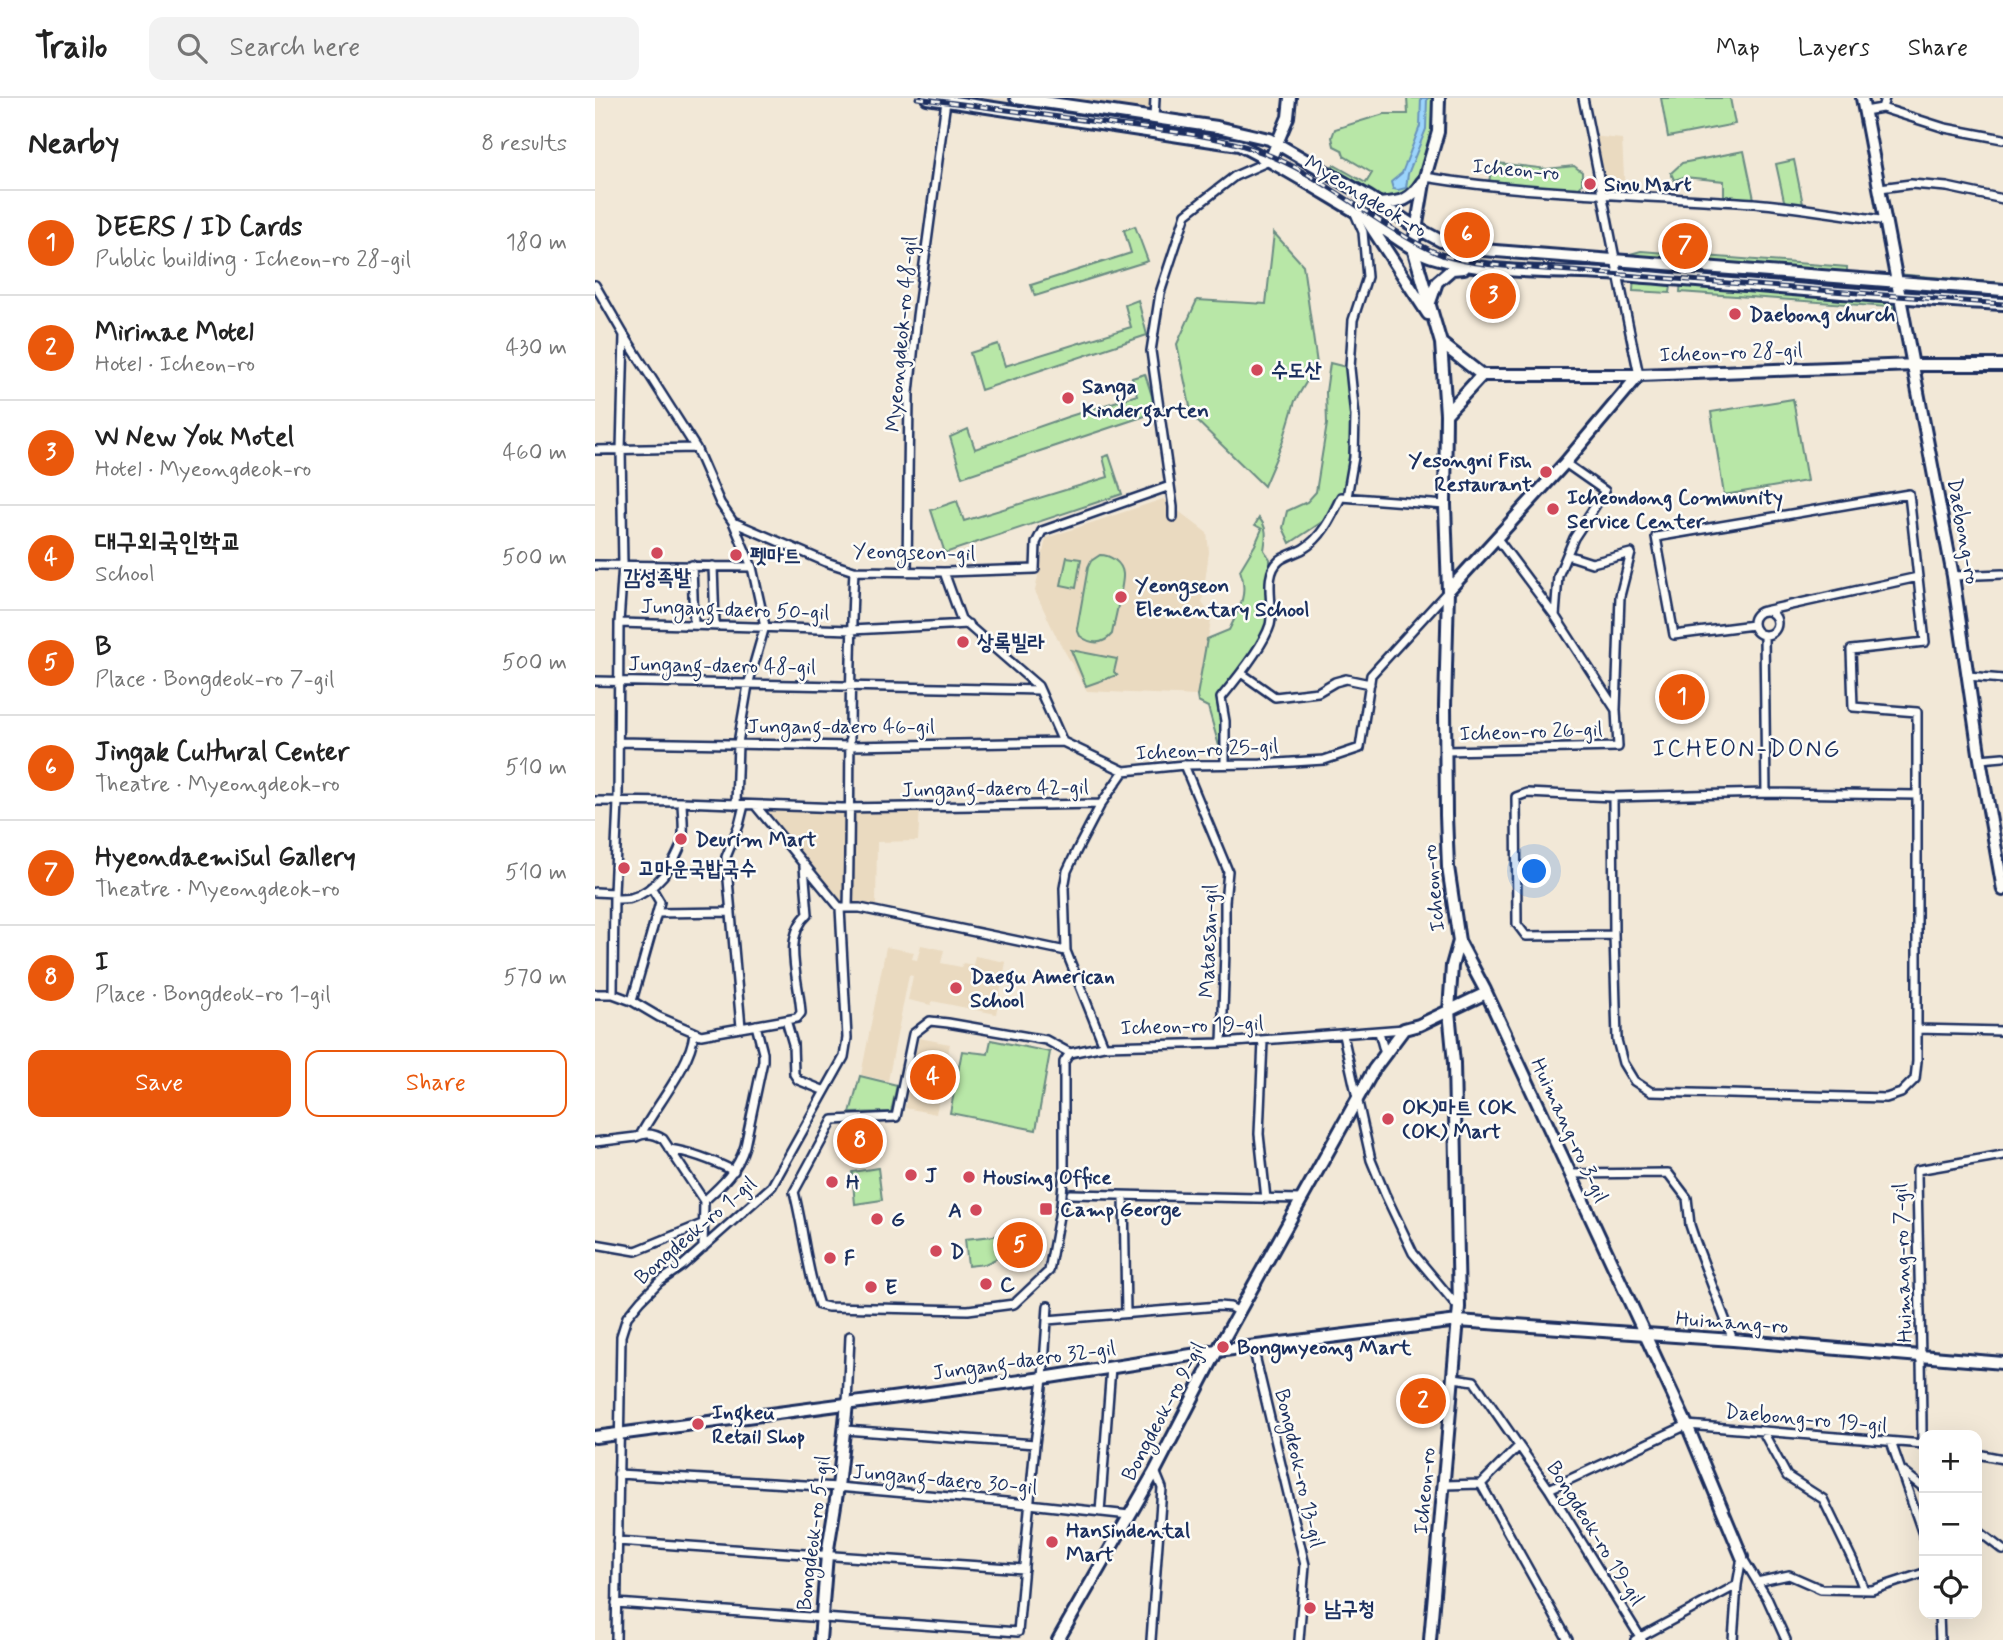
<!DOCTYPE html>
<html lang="en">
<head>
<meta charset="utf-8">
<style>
	body { margin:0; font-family:Mynerve,"Poor Story",sans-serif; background:#f2f2f2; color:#222 }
	.controls { position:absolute; right:21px; bottom:21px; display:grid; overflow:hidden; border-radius:14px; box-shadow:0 7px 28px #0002 }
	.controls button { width:63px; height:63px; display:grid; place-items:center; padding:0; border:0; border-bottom:2px solid #e0e0e0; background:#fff; color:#222; font:35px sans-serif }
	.you { position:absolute; left:940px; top:774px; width:24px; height:24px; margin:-18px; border:5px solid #fff; border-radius:50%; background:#1a73e8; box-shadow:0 0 0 10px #1a73e833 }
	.badge { display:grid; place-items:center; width:46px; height:46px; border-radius:50%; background:#ea580c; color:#fff; font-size:23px; font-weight:700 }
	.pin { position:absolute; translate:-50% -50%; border:4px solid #fff; box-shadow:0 2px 7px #0006 }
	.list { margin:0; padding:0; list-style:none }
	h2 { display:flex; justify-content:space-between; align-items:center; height:91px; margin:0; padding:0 28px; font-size:30px }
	h2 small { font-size:23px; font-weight:400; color:#767676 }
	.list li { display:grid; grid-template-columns:46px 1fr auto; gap:21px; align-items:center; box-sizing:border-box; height:105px; padding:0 28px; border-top:2px solid #e0e0e0 }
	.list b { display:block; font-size:26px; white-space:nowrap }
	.list p { margin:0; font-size:23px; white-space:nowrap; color:#767676 }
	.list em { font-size:23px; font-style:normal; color:#767676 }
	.actions { display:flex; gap:14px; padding:21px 28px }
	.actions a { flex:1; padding:16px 0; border:2px solid #ea580c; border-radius:14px; text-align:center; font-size:24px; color:#ea580c }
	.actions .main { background:#ea580c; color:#fff }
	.icon { flex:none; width:38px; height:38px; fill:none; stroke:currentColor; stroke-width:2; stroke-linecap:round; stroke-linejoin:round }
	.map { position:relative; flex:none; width:1408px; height:1542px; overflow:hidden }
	header { display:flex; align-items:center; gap:42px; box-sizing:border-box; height:98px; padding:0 35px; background:#fff; border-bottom:2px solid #e0e0e0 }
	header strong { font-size:33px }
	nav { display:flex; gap:38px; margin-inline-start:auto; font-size:24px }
	.search { width:490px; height:63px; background:#f2f2f2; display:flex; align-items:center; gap:18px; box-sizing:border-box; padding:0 24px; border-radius:14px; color:#767676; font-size:26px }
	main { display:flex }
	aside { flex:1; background:#fff }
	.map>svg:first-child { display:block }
	.built { fill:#eadac0 }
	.green { fill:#b8e7a7; stroke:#6a8b82; stroke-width:2 }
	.water { fill:#9cd5fc; stroke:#6893bd; stroke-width:2 }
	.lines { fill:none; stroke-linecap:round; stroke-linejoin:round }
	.street-casing { stroke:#1b2f5e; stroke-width:12 }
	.secondary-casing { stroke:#1b2f5e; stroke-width:16 }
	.street { stroke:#fdfcf7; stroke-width:7 }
	.secondary { stroke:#fdfcf7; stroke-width:10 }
	.rail-casing { stroke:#1b2f5e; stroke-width:5 }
	.rail { stroke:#fdfcf7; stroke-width:2.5; stroke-dasharray:8; stroke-linecap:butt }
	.poi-dot { fill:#d1495b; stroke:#fdfcf7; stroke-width:2.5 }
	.labels { text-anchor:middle; stroke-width:5; stroke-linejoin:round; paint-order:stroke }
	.street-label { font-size:21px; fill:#1b2f5e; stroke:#fdfcf7 }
	.poi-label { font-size:21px; font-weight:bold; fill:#1b2f5e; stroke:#fdfcf7; text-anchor:start }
	.quarter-label { font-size:24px; letter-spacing:2px; fill:#1b2f5e; stroke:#fdfcf7 }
</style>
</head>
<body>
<header>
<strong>Trailo</strong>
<div class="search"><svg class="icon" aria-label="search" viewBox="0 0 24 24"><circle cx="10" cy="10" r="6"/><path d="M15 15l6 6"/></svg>Search here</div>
<nav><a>Map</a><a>Layers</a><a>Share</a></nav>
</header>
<main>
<aside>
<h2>Nearby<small>8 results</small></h2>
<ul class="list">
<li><span class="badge">1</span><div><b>DEERS / ID Cards</b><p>Public building · Icheon-ro 28-gil</p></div><em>180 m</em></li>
<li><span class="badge">2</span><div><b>Mirinae Motel</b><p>Hotel · Icheon-ro</p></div><em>430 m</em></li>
<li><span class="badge">3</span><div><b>W New Yok Motel</b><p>Hotel · Myeongdeok-ro</p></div><em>460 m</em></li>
<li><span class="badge">4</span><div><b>대구외국인학교</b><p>School</p></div><em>500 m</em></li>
<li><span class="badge">5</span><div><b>B</b><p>Place · Bongdeok-ro 7-gil</p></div><em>500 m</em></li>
<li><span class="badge">6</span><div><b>Jingak Cultural Center</b><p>Theatre · Myeongdeok-ro</p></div><em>510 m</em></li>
<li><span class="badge">7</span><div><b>Hyeondaemisul Gallery</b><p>Theatre · Myeongdeok-ro</p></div><em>510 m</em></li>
<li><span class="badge">8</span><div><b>I</b><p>Place · Bongdeok-ro 1-gil</p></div><em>570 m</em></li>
</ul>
<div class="actions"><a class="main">Save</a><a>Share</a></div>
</aside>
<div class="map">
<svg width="1408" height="1542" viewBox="0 0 1408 1542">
	<rect width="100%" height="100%" fill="#f2e8d7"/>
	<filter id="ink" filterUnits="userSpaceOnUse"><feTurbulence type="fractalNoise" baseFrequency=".0143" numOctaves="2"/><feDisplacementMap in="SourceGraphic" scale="14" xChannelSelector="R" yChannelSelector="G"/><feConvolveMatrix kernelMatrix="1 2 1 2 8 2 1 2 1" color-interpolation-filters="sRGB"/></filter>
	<g filter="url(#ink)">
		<path class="built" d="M420 0H560L559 20Z
			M996 38 1027 41 1030 98H1009Z
			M568 401 612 435 614 454 607 505 617 518 602 598 492 593 461 538 440 493 451 440Z
			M160 707 325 709 323 743 282 744 281 808 245 810Z
			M326 847 349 852 346 865 366 869 368 865 378 867 380 858 411 864 401 916 337 903 336 907 313 902 318 878 314 877 293 983 266 977 291 849 319 854 317 861 322 862Z
			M324 940 355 946 351 966 362 969 357 992 346 990 341 1016 310 1010Z"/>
		<path class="green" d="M812 0H844L843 34 819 98 785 106 729 73 739 67 771 85 777 75 749 58 747 52 739 48 737 39 740 31 789 16H813Z
			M1066 0H1135L1140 26 1073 39Z
			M1149 53 1159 101 1129 99V83L1089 79 1079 82 1076 75 1087 65Z
			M1199 62 1208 106 1190 107 1181 66Z
			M902 65 952 71 979 68 987 74V86L981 95 893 88 897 69Z
			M540 128 553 163 440 198 436 187 536 155 529 132Z
			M679 135 708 167 722 266 700 303 687 346 669 388 597 318 582 246 602 202 671 206Z
			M1046 153 1252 169V179L1035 164V156Z
			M1301 176 1408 185V192L1302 183Z
			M1039 178 1077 181 1075 195 1038 193Z
			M1086 182 1305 200 1307 210 1085 194Z
			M543 202 552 237 386 292 375 255 403 246 410 268 536 229 530 207Z
			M735 265 755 270 760 318 752 399H746L736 418 695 445 688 430 692 413 712 404 721 394 732 326 731 294Z
			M550 276 562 314 367 379 355 339 373 331 380 351 472 319 542 297 537 280Z
			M1198 301 1212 383 1129 397 1116 314Z
			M514 357 527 396 350 455 336 412 362 403 369 423 513 379 508 359Z
			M664 420C673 430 671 439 669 452L675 461V526L626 600 630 648H624L613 609 603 604 602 598 612 541 634 532C644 512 654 495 645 472L660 447 667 431 660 427Z
			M505 457C515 457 527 464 528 476 529 486 519 524 517 536 507 548 496 546 485 538L482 531 493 469 496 463Z
			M472 459 486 461 481 490 466 487Z
			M476 552 522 561 519 574 522 577 491 588Z
			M396 942 455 954 441 1032 355 1015 367 953 393 956Z
			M265 978 302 987 296 1014 255 1015Z
			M283 1070 287 1102 260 1106 257 1074Z
			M408 1137 410 1149 407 1158 390 1166 373 1168 370 1141Z"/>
		<path class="water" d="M826 0H832L831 31 813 76 811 90 803 92 798 91 796 84 807 75 825 28Z"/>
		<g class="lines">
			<defs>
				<path id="street" d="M988 0C1007 92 1024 185 1044 277
					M1287 10 1290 0
					M1270 13 1287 10 1350 30 1408 41
					M559 20 560 0
					M830 79C939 97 1049 97 1159 105 1203 109 1247 116 1291 123
					M1285 90 1316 86 1352 89 1408 101
					M0 187 29 237 101 350 125 405 138 424 231 464 259 473 349 474 440 471 441 445 447 433 575 388
					M0 352 101 350
					M752 399 759 359 760 318 755 270 758 222 772 179 768 134 759 113
					M578 419V409L556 253 565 195 591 116 640 78 674 63
					M138 424 157 469 170 528 153 587 143 645 141 707
					M972 457 997 465 1036 455 1025 498 1021 611
					M0 467 157 469
					M97 467 99 527
					M118 468 120 527
					M312 474 314 295 322 218 351 3
					M349 474 366 521 443 588 468 644 529 673 589 667 666 666 729 662 765 650 776 577 853 493
					M1358 478 1408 476
					M1158 525a12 12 0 1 1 24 0a12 12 0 1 1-24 0Z
					M1169 513 1323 479
					M960 518 963 478 979 440 1010 393 970 365
					M24 525 256 532 373 526
					M1169 537 1171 695
					M646 575 680 599 723 594 740 584 751 581 775 586
					M1373 578 1408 581
					M0 583 444 592
					M23 644 255 648 468 644
					M850 653 1023 649 1021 612 960 518 901 439
					M1385 661 1408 659
					M630 666V623L626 600C640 583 669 547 675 527 680 508 667 478 684 463 689 458 701 455 708 451 727 440 737 418 746 399L850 407
					M589 667 633 773 630 804V852L627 945
					M1018 699 1019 837 1022 942 1028 965 1039 983 1056 994 1291 1000 1306 995 1320 981 1322 963V614L1258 609 1256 552 1330 544 1314 396 1061 439 1079 537 1158 527
					M0 703 87 704 247 710 506 706
					M56 789 65 804 62 815 136 814
					M0 794 19 795
					M19 801C24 801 31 801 36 800 59 794 81 766 87 743 90 731 87 716 87 704
					M248 810H265L471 853
					M253 810C256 698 253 585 259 473
					M1019 837 931 838 922 826 921 699 932 695 1018 699 1171 695 1322 697
					M0 896H18L37 903 64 919 106 937 202 920 206 915C205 884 186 840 213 816L209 769
					M18 896 19 795 23 704 24 525 28 466 26 352 29 237
					M37 903 62 815
					M191 922 198 946 199 976 203 982 230 993
					M146 929 131 759 144 727 149 707
					M1322 931 1408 933
					M784 934 790 956
					M748 937 776 1062 790 1096 818 1155 863 1209
					M668 943 664 1036 671 1101
					M509 948 471 853 469 790 472 773 482 752 506 706 529 673
					M475 955 451 942 353 925 335 923 318 936 301 1019 238 1022 199 1094C209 1132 211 1170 224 1207L233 1209 373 1212 419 1206 454 1173 466 1107 469 1074V964L475 955 509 948 627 945 809 931
					M46 1036C62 1006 96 967 99 935
					M0 1044 41 1039C50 1034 60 1036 68 1041L109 1103
					M74 1051C96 1054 119 1063 139 1073
					M975 1076 1073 1075 1092 1100 1095 1127 1101 1145 1138 1242
					M476 1096 707 1101
					M529 1098 531 1215
					M0 1146 41 1153 107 1126
					M108 1150 109 1103C127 1087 143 1072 150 1048L168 963V955L161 927
					M452 1222 624 1208 635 1209 644 1214
					M658 1249 710 1467 704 1542
					M859 1280 879 1283 954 1391 1047 1542
					M252 1306 255 1238
					M250 1332 440 1346
					M1168 1334 1192 1378 1228 1401 1258 1463 1269 1492
					M1296 1344 1329 1439
					M1327 1345C1327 1254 1323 1163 1322 1072L1408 1057
					M1382 1356 1408 1361
					M1306 1372 1329 1390
					M23 1376 243 1389 434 1406 534 1417
					M886 1386 973 1542
					M849 1387 886 1386 924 1348
					M954 1391 1092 1327 1329 1346
					M505 1414 516 1269
					M1382 1432 1408 1452
					M22 1443 429 1471
					M1147 1459 1172 1500 1191 1542
					M1162 1484 1194 1477 1226 1491 1277 1492 1329 1475
					M21 1505 423 1534 440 1346 448 1280 453 1208
					M1344 1516 1345 1542
					M21 1542 26 1238 32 1219 46 1202 64 1184 87 1168 177 1088 249 959 252 940 245 810 160 707
					M556 1542 567 1390 560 1373
					M1040 1542 1142 1487
					M1138 1542 1142 1487 1147 1459"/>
				<path id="secondary" d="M332 0 644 47C687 68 727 94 768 118 791 131 812 151 837 159 898 178 964 172 1027 177 1154 187 1281 199 1408 206
					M421 0 622 29 674 41 774 99 822 130 846 143 875 151 1408 192
					M1267 0 1358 478 1384 655 1408 792
					M675 62 693 19 695 0
					M785 106C806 104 815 103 827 84
					M771 121 833 216
					M834 207 842 184 857 171 869 170
					M846 245 887 277
					M887 277H1044
					M851 316 887 277
					M853 493 970 365 1044 277 1319 267H1408
					M864 843 890 892 1092 1327 1147 1459
					M0 1339 448 1280 622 1253 863 1223 1138 1242 1408 1265
					M225 1542 232 1457 243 1389 252 1306
					M463 1542 560 1373 622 1253 779 971 809 931 824 927 891 895
					M835 1542 864 1209 859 965 854 913 857 868 864 843 853 769 851 717 850 608 853 493 850 407 851 316 846 245 818 150 830 79 843 34 844 0"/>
			</defs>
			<use href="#street" class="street-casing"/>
			<use href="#secondary" class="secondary-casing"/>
			<use href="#street" class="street"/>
			<use href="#secondary" class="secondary"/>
			<defs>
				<path id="rail" d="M322 0C387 9 452 17 517 26 562 32 609 35 652 49 700 64 740 93 782 121 802 134 824 148 847 157 875 166 907 168 936 170L1408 206"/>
			</defs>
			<use href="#rail" class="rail-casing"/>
			<use href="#rail" class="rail"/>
		</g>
	</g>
	<g class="poi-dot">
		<circle cx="995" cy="86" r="7"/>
		<circle cx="1140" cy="216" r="7"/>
		<circle cx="662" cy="272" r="7"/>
		<circle cx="473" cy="300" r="7"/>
		<circle cx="951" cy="374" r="7"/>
		<circle cx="958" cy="411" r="7"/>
		<circle cx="62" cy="455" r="7"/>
		<circle cx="141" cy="457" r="7"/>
		<circle cx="526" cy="499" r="7"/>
		<circle cx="368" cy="544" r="7"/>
		<circle cx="86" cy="741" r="7"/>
		<circle cx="29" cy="770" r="7"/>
		<circle cx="361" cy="890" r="7"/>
		<circle cx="793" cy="1021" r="7"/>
		<circle cx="316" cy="1077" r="7"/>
		<circle cx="374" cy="1079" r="7"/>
		<circle cx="237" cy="1084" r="7"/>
		<rect x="444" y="1104" width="14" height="14" rx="3.5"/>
		<circle cx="381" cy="1112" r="7"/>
		<circle cx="282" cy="1121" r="7"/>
		<circle cx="341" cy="1153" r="7"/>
		<circle cx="235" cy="1160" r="7"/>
		<circle cx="391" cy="1186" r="7"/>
		<circle cx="276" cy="1189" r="7"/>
		<circle cx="628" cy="1249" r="7"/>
		<circle cx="103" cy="1326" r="7"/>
		<circle cx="457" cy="1444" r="7"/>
		<circle cx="715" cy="1510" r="7"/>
	</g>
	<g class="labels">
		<g class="street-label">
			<text transform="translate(921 71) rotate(5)" y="7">Icheon-ro</text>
			<text transform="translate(771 98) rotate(31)" y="7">Myeongdeok-ro</text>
			<text transform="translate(306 236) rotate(-85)" y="7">Myeongdeok-ro 48-gil</text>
			<text transform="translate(1136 254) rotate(-2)" y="7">Icheon-ro 28-gil</text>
			<text transform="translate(1369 433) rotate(80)" y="7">Daebong-ro</text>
			<text transform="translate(319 454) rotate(1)" y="7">Yeongseon-gil</text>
			<text transform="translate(140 511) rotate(2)" y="7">Jungang-daero 50-gil</text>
			<text transform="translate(127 567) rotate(1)" y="7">Jungang-daero 48-gil</text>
			<text x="246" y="635">Jungang-daero 46-gil</text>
			<text transform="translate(936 633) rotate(-2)" y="7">Icheon-ro 26-gil</text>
			<text transform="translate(612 651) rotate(-3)" y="7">Icheon-ro 25-gil</text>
			<text transform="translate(400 690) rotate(-1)" y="7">Jungang-daero 42-gil</text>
			<text transform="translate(838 790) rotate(-96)" y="7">Icheon-ro</text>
			<text transform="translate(613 843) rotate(-88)" y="7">Mataesan-gil</text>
			<text transform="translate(597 927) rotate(-2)" y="7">Icheon-ro 19-gil</text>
			<text transform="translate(975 1032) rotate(65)" y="7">Huimang-ro 3-gil</text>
			<text transform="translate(100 1132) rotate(-41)" y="7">Bongdeok-ro 1-gil</text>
			<text transform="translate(1307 1165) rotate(-92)" y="7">Huimang-ro 7-gil</text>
			<text transform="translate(1137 1224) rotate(4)" y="7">Huimang-ro</text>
			<text transform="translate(429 1262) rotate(-8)" y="7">Jungang-daero 32-gil</text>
			<text transform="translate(568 1313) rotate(-62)" y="7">Bongdeok-ro 9-gil</text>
			<text transform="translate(1211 1320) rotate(5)" y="7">Daebong-ro 19-gil</text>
			<text transform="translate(705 1370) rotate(77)" y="7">Bongdeok-ro 13-gil</text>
			<text transform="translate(350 1381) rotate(5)" y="7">Jungang-daero 30-gil</text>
			<text transform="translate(829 1393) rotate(-85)" y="7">Icheon-ro</text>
			<text transform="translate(218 1435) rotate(-83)" y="7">Bongdeok-ro 5-gil</text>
			<text transform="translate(1001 1435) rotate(58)" y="7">Bongdeok-ro 19-gil</text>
		</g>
		<g class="poi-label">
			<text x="1009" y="93">Sinu Mart</text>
			<text x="1154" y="223">Daebong church</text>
			<text x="676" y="279">수도산</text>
			<text x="487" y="295">Sanga<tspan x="487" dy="24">Kindergarten</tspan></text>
			<text x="937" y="369" text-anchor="end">Yesongni Fish<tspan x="937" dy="24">Restaurant</tspan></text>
			<text x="972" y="406">Icheondong Community<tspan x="972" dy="24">Service Center</tspan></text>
			<text x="155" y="464">펫마트</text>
			<text x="62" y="486" text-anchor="middle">감성족발</text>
			<text x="540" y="494">Yeongseon<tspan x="540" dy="24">Elementary School</tspan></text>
			<text x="382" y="551">상록빌라</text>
			<text x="100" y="748">Deurim Mart</text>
			<text x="43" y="777">고마운국밥국수</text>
			<text x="375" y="885">Daegu American<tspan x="375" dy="24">School</tspan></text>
			<text x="807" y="1016">OK)마트 (OK<tspan x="807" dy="24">(OK) Mart</tspan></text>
			<text x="330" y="1084">J</text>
			<text x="388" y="1086">Housing Office</text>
			<text x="251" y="1091">H</text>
			<text x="465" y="1118">Camp George</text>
			<text x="367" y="1119" text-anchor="end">A</text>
			<text x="296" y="1128">G</text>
			<text x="355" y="1160">D</text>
			<text x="249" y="1167">F</text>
			<text x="405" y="1193">C</text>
			<text x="290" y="1196">E</text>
			<text x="642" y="1256">Bongmyeong Mart</text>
			<text x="117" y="1321">Ingkeu<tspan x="117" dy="24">Retail Shop</tspan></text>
			<text x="471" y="1439">Hansindental<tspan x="471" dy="24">Mart</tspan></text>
			<text x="729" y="1517">남구청</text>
		</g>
		<g class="quarter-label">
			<text x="1152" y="658">ICHEON-DONG</text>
		</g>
	</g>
</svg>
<div class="controls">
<button>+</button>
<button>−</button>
<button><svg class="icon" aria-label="locate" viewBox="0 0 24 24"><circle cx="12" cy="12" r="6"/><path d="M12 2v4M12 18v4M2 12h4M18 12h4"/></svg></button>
</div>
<div class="you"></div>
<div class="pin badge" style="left:1087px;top:599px">1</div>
<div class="pin badge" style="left:828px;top:1303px">2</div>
<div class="pin badge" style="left:898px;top:198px">3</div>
<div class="pin badge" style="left:338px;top:979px">4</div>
<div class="pin badge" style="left:425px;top:1147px">5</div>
<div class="pin badge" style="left:872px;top:137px">6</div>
<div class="pin badge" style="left:1090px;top:148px">7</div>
<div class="pin badge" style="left:265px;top:1043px">8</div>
</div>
</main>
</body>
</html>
